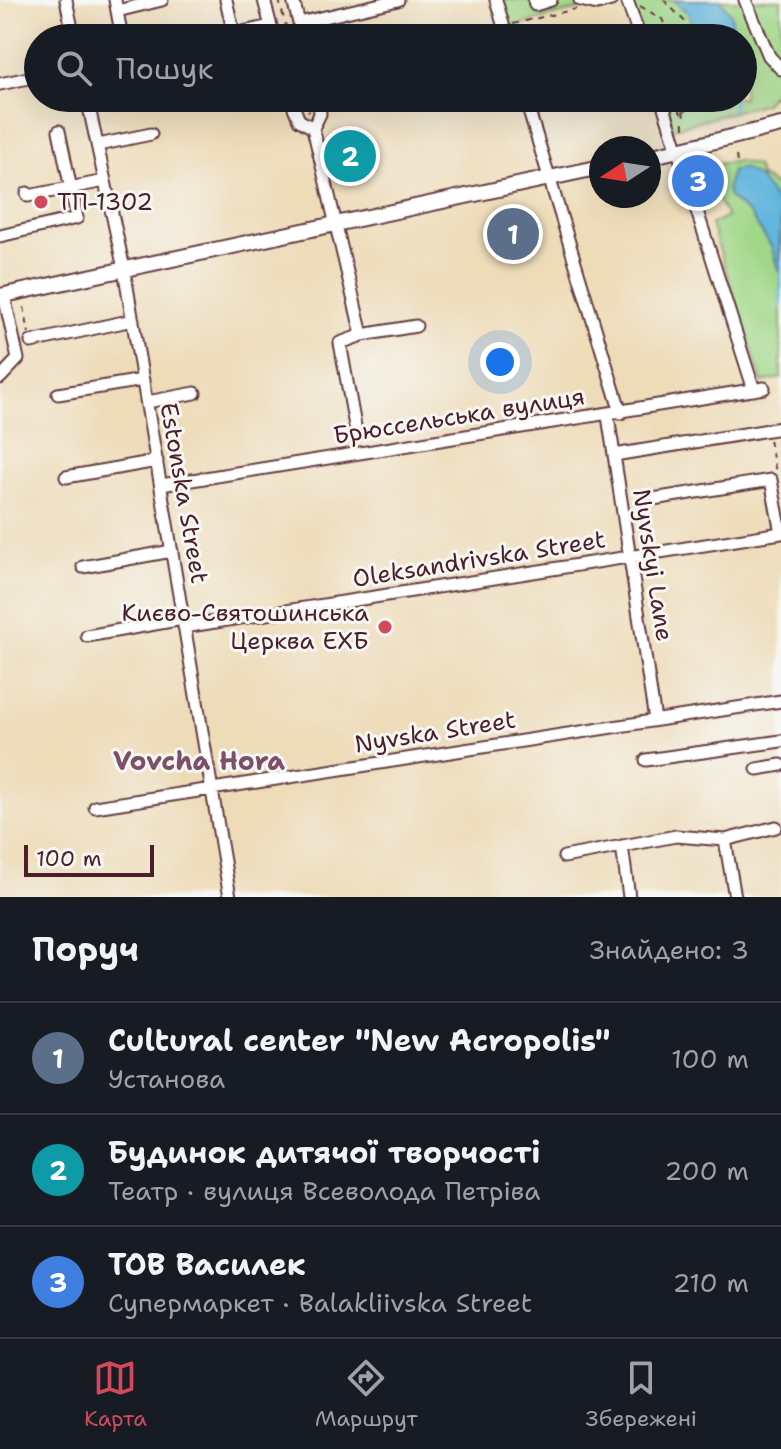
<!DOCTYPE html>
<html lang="uk">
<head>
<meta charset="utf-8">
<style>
	body { margin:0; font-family:"Shantell Sans",sans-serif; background:#242831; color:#f1f3f6 }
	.compass { position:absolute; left:589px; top:136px; width:72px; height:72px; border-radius:50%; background:#171b24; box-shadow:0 8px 32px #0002; rotate:258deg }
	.scale { position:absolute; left:24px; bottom:20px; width:130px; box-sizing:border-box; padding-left:8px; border:4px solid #4a1f2b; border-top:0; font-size:22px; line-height:28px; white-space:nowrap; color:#4a1f2b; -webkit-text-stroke:6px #f6f6f2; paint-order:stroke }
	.you { position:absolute; left:500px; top:362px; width:28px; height:28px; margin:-20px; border:6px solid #fff; border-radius:50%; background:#1a73e8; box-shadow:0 0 0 12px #1a73e833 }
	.badge { display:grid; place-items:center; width:52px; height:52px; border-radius:50%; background:#d1495b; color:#fff; font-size:26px; font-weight:700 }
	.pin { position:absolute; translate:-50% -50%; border:4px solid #fff; box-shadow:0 2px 8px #0006 }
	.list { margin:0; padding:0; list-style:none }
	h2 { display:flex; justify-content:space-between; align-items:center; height:104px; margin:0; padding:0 32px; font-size:34px }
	h2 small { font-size:26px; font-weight:400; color:#9ea1a6 }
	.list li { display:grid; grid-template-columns:52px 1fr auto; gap:24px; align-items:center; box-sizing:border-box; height:112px; padding:0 32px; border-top:2px solid #363941 }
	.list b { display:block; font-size:30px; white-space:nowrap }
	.list p { margin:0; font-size:26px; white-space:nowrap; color:#9ea1a6 }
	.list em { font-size:26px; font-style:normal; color:#9ea1a6 }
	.icon { flex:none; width:44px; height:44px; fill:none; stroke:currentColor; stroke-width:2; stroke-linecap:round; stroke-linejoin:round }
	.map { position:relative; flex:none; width:781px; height:897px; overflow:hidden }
	.search { position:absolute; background:#171b24; box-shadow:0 8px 32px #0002; left:24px; right:24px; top:24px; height:88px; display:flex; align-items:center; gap:20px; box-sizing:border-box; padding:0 28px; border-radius:44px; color:#9ea1a6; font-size:30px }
	.sheet { height:440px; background:#171b24 }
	nav { display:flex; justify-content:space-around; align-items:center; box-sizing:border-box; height:112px; border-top:2px solid #363941; background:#171b24; font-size:22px; color:#9ea1a6 }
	nav a { display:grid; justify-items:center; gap:4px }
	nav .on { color:#d1495b }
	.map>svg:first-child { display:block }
	.green { fill:#a1d788; stroke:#767b5a; stroke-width:2 }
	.water { fill:#62b6de; stroke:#566a84; stroke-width:2 }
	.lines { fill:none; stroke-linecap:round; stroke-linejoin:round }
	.stream { stroke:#62b6de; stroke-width:3 }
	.minor-casing { stroke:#633b40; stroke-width:15 }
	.major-casing { stroke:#633b40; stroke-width:18 }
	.path { stroke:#633b40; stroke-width:2; stroke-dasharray:6 6; stroke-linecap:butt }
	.minor { stroke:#fff; stroke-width:11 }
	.major { stroke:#fff; stroke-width:14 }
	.poi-dot { fill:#d1495b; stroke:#f6f6f2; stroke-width:3 }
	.labels { text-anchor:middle; stroke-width:6; stroke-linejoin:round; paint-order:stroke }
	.poi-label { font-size:24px; fill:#4a1f2b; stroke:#f6f6f2; text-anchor:start }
	.street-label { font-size:24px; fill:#4a1f2b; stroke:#f6f6f2 }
	.neighbourhood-label { font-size:26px; font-weight:bold; fill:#7d5069; stroke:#f6f6f2 }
</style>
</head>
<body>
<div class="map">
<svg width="781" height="897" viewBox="0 0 781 897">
	<rect width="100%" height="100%" fill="#f6f6f2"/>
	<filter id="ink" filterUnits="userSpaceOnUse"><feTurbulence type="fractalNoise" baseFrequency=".0125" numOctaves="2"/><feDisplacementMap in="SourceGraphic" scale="16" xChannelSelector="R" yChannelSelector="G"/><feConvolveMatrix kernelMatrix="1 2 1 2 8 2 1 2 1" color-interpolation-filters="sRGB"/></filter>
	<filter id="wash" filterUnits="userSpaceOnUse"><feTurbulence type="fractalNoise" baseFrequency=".006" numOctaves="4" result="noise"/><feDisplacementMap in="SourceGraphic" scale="32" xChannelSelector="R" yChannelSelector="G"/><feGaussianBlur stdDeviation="1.8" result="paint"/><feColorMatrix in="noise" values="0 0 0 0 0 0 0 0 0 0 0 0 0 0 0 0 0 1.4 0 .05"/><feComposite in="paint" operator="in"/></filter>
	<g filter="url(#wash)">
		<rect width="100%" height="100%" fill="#eedcb9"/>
		<path class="green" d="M503 0H615L511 27Z
			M629 0H781V84L765 103 674 128 663 98H743V38H642Z
			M739 161 756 166 760 176 781 190V378L762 382 711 224 727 217 700 166Z"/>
		<path class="water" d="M673 0H720L731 14 734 38H699L687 12Z
			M742 168 758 177 781 208 779 273 771 246 749 214 729 197 727 187 732 171Z"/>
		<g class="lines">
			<path class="stream" d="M733 110V98
				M781 260V307"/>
		</g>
	</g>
	<g filter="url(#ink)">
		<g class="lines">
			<defs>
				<path id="minor" d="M66 0 74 38
					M115 0 122 38
					M226 0 234 34
					M264 0 274 38
					M293 0 303 38
					M496 0 507 38
					M534 0 535 5 551 0
					M580 0 597 4 611 0
					M627 0 640 38
					M745 0 769 56 781 69
					M117 11 162 0
					M299 23 398 0
					M215 38 271 26
					M0 84 38 76
					M87 98 124 269 230 897
					M290 98 299 120 313 128
					M319 98 320 114 313 128 362 335 340 343 355 426
					M525 98 621 413
					M661 98 754 390
					M98 145 151 134
					M27 193 28 196 105 181
					M0 236 77 218 59 131
					M362 335 416 326
					M31 342 133 320
					M0 378 18 359 4 295
					M58 394 143 380
					M147 402 195 393
					M608 416 655 720
					M614 455 781 428
					M66 477 157 461
					M161 485 764 388
					M653 499 771 480 781 533
					M83 567 172 551
					M184 627 781 533
					M87 636 183 619
					M646 760 781 741
					M757 769 781 765
					M95 807 781 701
					M725 840 735 897
					M622 846 629 897
					M564 857 676 836 725 840 776 827"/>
				<path id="major" d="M649 157 781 125
					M0 296 601 167"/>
			</defs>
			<use href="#minor" class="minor-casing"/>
			<use href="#major" class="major-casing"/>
			<path class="path" d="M279 0 289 38
				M664 0 693 30 695 38
				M640 6 662 19 672 38
				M513 24 576 9
				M306 98 309 112
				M673 98 682 115 696 98
				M683 98 684 128
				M780 104 781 103
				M736 156 738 168
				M24 307 29 333
				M769 440 776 472"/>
			<use href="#minor" class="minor"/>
			<use href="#major" class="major"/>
		</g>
	</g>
	<g class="poi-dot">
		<circle cx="41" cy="202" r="8"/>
		<circle cx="385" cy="627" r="8"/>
	</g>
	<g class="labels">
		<g class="poi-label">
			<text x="57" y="210">ТП-1302</text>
			<text x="369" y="621" text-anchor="end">Києво-Святошинська<tspan x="369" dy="28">Церква ЕХБ</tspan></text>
		</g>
		<g class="street-label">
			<text transform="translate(459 416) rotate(-9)" y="8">Брюссельська вулиця</text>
			<text transform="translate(184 493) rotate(80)" y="8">Estonska Street</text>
			<text transform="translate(479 559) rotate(-9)" y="8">Oleksandrivska Street</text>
			<text transform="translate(653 565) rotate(81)" y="8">Nyvskyi Lane</text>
			<text transform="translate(435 732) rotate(-9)" y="8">Nyvska Street</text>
		</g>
		<g class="neighbourhood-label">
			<text x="199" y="770">Vovcha Hora</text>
		</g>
	</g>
</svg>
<svg class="compass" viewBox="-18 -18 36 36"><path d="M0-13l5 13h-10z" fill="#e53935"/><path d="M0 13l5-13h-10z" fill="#9ea1a6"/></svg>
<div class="scale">100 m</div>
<div class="you"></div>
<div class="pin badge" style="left:513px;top:234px;background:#5c6f8a">1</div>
<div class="pin badge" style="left:350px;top:156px;background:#0f9aa8">2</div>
<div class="pin badge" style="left:698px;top:181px;background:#3f7fe0">3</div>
<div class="search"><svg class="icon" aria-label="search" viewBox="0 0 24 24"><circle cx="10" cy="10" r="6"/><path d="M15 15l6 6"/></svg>Пошук</div>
</div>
<section class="sheet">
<h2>Поруч<small>Знайдено: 3</small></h2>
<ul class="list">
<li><span class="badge" style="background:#5c6f8a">1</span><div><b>Cultural center &quot;New Acropolis&quot;</b><p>Установа</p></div><em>100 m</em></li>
<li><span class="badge" style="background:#0f9aa8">2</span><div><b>Будинок дитячої творчості</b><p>Театр · вулиця Всеволода Петріва</p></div><em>200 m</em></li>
<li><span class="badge" style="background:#3f7fe0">3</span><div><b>ТОВ Василек</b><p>Супермаркет · Balakliivska Street</p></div><em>210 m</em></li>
</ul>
</section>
<nav>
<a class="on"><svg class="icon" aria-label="map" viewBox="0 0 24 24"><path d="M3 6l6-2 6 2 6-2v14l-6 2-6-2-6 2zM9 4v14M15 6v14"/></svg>Карта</a>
<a><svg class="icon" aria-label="directions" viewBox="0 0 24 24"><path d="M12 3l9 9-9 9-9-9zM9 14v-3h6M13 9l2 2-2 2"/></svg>Маршрут</a>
<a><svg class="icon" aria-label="saved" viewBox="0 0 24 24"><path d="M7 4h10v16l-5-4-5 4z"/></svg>Збережені</a>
</nav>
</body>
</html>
